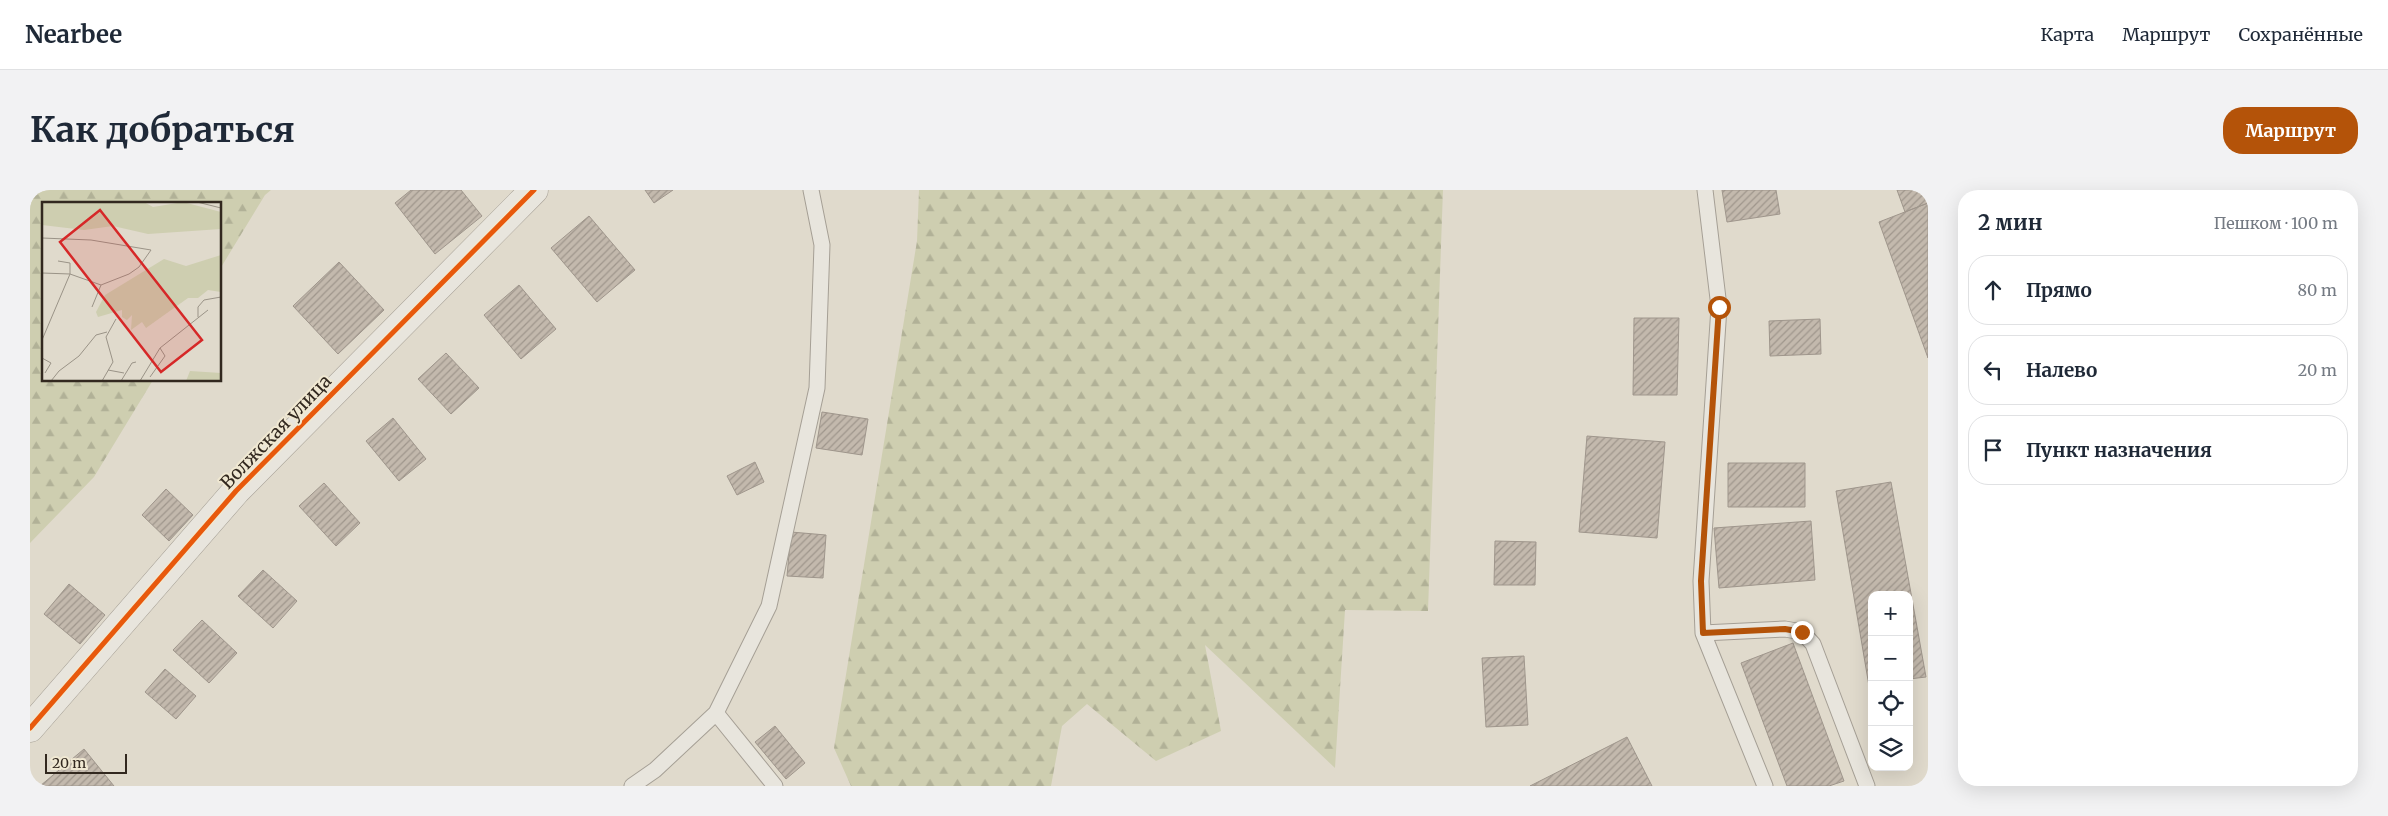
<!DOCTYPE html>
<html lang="ru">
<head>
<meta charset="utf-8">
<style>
	body { margin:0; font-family:Merriweather,serif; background:#f2f2f3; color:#1f2937 }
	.controls { position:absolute; right:15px; bottom:15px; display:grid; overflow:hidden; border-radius:10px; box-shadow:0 5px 20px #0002 }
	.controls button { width:45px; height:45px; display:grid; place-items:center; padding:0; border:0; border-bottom:1px solid #e0e1e3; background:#fff; color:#1f2937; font:25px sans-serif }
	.scale { position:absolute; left:15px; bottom:12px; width:82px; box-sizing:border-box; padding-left:5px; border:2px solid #32281f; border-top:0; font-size:14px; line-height:18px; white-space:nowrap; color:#32281f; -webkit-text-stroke:4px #f0e8d2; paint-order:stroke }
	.stop { position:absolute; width:15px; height:15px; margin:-11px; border:4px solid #b45309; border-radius:50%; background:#fff }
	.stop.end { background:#b45309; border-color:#fff; box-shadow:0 1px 5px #0008 }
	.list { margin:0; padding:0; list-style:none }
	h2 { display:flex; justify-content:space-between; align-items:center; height:65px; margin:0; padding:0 20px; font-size:21px }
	h2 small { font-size:16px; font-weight:400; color:#747a83 }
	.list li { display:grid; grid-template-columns:32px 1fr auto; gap:15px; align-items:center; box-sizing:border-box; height:70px; margin:0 10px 10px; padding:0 10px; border:1px solid #e0e1e3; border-radius:20px }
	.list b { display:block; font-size:19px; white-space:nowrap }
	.list em { font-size:16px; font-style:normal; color:#747a83 }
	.icon { flex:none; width:28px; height:28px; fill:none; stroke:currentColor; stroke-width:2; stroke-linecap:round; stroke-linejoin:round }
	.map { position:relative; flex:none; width:1898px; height:596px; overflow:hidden; border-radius:20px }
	header { display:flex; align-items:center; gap:30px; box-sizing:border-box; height:70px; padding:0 25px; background:#fff; border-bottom:1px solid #e0e1e3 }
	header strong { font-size:24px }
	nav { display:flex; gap:28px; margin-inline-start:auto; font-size:18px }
	.intro { display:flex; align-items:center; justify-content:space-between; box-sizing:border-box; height:120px; padding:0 30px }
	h1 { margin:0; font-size:35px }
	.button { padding:12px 22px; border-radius:20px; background:#b45309; color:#fff; font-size:18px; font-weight:700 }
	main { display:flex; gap:30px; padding:0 30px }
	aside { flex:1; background:#fff; border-radius:20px; box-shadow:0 5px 20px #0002 }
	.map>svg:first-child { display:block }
	.forest { fill:url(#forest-firs) }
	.building { fill:url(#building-hatch); stroke:#9f968c }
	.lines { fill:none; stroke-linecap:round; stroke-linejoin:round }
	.service-casing { stroke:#a59f95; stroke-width:17 }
	.minor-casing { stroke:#a59f95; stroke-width:29 }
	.service { stroke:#e8e5dd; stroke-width:15 }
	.minor { stroke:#e8e5dd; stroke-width:28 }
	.cycleway-casing { stroke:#f0e8d2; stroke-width:8 }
	.cycleway { stroke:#e8590c; stroke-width:5 }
	.route { stroke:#b45309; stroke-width:6 }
	.labels { text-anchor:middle; stroke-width:4; stroke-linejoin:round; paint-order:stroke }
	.street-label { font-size:18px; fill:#32281f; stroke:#f0e8d2 }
	.inset-road { fill:none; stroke:#9a9387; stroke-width:1 }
	.view { fill:#d62828; fill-opacity:0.15; stroke:#d62828; stroke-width:2.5 }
	.inset-edge { fill:none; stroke:#32281f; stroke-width:2.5 }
</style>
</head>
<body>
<header>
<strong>Nearbee</strong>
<nav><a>Карта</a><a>Маршрут</a><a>Сохранённые</a></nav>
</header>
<div class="intro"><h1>Как добраться</h1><a class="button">Маршрут</a></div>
<main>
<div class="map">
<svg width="1898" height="596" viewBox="0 0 1898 596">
	<defs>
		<pattern id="forest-firs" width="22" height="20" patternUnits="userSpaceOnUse" patternTransform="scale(1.25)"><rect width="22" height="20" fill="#ceceb0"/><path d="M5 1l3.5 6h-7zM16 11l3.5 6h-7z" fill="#b1b197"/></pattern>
		<pattern id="building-hatch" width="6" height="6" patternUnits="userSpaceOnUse" patternTransform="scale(1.25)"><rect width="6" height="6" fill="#c3b9ad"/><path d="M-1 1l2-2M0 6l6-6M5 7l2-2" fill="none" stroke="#9f968c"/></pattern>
	</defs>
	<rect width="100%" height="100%" fill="#e0dacc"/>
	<path class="forest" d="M0 0H241L235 5 190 79V14H14V190H123L64 287 0 353Z
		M889 0H1413L1398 421 1315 420 1305 578 1175 455 1191 541 1126 571 1057 514 1032 536 1021 596H821L804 558 887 51Z"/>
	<path class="building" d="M381 0H431L452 26 405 64 365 13Z
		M615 0H643L624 13Z
		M1692 0H1746L1750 24 1697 32Z
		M1867 0H1898V13L1875 22Z
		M1898 13V168L1849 32Z
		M559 26 605 80 567 112 521 58Z
		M309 72 354 120 308 164 263 116Z
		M489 95 526 139 491 169 454 125Z
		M1604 128H1649L1647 205H1603Z
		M1790 129 1791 164 1740 166 1739 131Z
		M416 163 449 198 421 224 388 189Z
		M792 222 838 229 832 265 786 258Z
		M363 228 396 269 369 291 336 251Z
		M1557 246 1635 252 1627 348 1549 342Z
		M725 272 734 292 707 305 697 286Z
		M1698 273H1775V317H1698Z
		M1861 292 1896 487 1879 489V405H1842V496H1839L1806 301Z
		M294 293 330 333 306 356 269 316Z
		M136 299 163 325 139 351 112 325Z
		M1781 331 1785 390 1689 398 1684 338Z
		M761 342 796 345 793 388 757 386Z
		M1465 351 1506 352 1505 395H1464Z
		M233 380 267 411 243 438 208 406Z
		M39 394 75 425 50 454 14 424Z
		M172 430 207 463 179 493 143 460Z
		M1763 453 1814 591 1799 596H1757L1711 473Z
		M1494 466 1498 535 1456 537 1452 468Z
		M135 479 166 506 146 529 115 502Z
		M745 536 775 573 756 589 725 552Z
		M1597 547 1622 596H1500Z
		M54 559 84 596H10Z"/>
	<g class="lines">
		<defs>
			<path id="service" d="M1675 0 1689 117 1671 391 1673 443 1735 596
				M1673 443 1755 439 1772 442 1783 454 1837 596
				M686 523 745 596
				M602 596 625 580 686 523 739 416 787 198 792 55 781 0"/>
			<path id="minor" d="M0 538 206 301 504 0"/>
		</defs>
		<use href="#service" class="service-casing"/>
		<use href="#minor" class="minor-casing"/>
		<use href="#service" class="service"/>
		<use href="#minor" class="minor"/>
		<defs>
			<path id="cycleway" d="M0 538 206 301 504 0"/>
		</defs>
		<use href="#cycleway" class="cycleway-casing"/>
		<use href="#cycleway" class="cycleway"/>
	</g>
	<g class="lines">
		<path class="route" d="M1689 117 1671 391 1673 443 1755 439 1772 442"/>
	</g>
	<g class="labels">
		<g class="street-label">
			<text transform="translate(246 242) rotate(-46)" y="6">Волжская улица</text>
		</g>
	</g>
	<g transform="translate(12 12)">
		<rect width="179" height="179" fill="#e0dacc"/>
		<path d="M0 0H102L111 5 141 0 179 10V27L106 32 71 24 42 28 0 23ZM179 53V90L166 88 156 96H146L104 126 100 120 89 128 90 113 85 118 80 115V108L56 115 54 110 63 93 122 57 144 64ZM148 169 179 171V179H144Z" fill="#ceceb0"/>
		<path class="inset-road" d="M155 0 179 6M0 36 49 38 109 48 97 65 87 72 59 83 28 72V61L16 59M0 71 28 72 0 138M50 105 59 83M156 115V105L162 98 179 95M0 156 9 161 3 171M66 168 82 171M108 175 123 154 118 146M9 179 17 169 37 154 54 133 65 130M60 179 71 160 64 135 74 117M79 179 90 161 94 160M98 179 118 146 166 108"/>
		<path class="view" d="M58 8 160 138 119 170 18 40Z"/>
		<rect width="179" height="179" class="inset-edge"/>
	</g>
</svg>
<div class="controls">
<button>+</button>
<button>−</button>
<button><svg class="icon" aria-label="locate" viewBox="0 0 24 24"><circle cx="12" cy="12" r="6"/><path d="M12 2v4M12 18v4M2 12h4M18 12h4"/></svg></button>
<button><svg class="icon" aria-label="layers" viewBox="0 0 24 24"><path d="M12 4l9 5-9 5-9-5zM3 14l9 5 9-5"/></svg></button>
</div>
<div class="scale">20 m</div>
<div class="stop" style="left:1689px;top:117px"></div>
<div class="stop end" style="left:1772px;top:442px"></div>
</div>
<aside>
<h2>2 мин<small>Пешком · 100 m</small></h2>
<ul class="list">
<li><svg class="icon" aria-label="ahead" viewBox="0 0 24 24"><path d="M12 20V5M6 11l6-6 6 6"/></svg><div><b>Прямо</b></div><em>80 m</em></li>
<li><svg class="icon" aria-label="left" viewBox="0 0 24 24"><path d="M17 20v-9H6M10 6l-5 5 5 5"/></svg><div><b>Налево</b></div><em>20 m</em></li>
<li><svg class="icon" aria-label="arrive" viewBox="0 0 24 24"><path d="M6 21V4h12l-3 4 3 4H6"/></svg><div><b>Пункт назначения</b></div></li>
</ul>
</aside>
</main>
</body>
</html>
